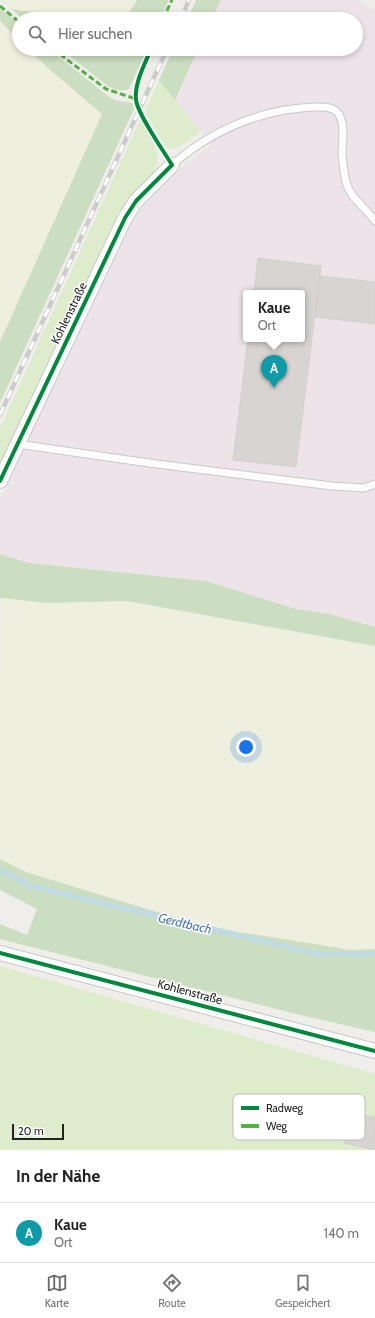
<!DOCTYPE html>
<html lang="de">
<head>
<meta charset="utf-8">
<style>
	body { margin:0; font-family:Cabin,sans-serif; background:#f2f2f2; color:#222 }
	.scale { position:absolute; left:12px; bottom:10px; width:52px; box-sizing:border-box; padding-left:4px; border:2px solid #222; border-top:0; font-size:11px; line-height:14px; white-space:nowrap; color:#222; -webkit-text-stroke:3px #fff; paint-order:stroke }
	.you { position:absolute; left:246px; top:747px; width:14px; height:14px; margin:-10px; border:3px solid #fff; border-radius:50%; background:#1a73e8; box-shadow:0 0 0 6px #1a73e833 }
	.badge { display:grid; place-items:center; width:26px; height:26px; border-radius:50%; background:#6a6968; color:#fff; font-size:13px; font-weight:700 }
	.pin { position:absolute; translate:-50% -33px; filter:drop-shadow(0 1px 2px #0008) }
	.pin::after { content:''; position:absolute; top:21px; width:14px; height:12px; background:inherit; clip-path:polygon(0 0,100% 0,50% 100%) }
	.popup { position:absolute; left:243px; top:290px; width:62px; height:52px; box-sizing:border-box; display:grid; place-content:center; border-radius:4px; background:#fff; filter:drop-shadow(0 1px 3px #0005); font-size:13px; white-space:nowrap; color:#767676 }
	.popup b { font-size:15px; color:#222 }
	.popup::after { content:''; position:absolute; left:50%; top:100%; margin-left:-8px; border:8px solid transparent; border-top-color:#fff }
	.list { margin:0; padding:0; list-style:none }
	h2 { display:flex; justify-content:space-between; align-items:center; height:52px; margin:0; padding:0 16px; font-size:17px }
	h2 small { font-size:13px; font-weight:400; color:#767676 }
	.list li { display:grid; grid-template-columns:26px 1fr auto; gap:12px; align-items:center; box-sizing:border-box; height:60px; padding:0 16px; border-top:1px solid #e0e0e0 }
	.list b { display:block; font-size:15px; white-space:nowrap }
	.list p { margin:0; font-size:13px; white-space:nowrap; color:#767676 }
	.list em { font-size:13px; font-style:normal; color:#767676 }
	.icon { flex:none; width:22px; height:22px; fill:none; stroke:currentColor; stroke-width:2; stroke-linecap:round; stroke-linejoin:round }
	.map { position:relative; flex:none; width:375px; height:1150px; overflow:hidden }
	.search { position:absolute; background:#fff; box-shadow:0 2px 6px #0003; left:12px; right:12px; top:12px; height:44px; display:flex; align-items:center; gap:10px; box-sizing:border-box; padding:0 14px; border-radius:22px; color:#767676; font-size:15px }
	.sheet { height:112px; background:#fff }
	nav { display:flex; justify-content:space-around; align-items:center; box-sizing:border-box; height:56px; border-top:1px solid #e0e0e0; background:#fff; font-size:11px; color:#767676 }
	nav a { display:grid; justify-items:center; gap:2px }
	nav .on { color:#6a6968 }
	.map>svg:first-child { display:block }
	.industrial { fill:#ede4e9; fill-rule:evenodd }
	.farmland { fill:#efefdf }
	.grass { fill:#ddeccb }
	.forest { fill:#cbdec1 }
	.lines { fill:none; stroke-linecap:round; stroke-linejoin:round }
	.stream { stroke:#bfdbe3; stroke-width:5 }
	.building { fill:#d7d4d2; stroke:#d3d0cc }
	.lane-casing { stroke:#c9c8c7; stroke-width:9 }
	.street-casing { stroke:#c9c8c7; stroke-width:16 }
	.lane { stroke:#fdfcfc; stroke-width:7 }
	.street { stroke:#fdfcfc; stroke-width:14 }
	.rail-casing { stroke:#ccc; stroke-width:4.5 }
	.rail { stroke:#fff; stroke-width:3; stroke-dasharray:9; stroke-linecap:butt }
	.quiet { stroke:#55b145; stroke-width:3; stroke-dasharray:6 3; stroke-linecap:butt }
	.cycleway-casing { stroke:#fff; stroke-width:6 }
	.cycleway { stroke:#00873e; stroke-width:4 }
	.labels { text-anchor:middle; stroke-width:3; stroke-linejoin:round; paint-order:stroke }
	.street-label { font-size:12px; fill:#222; stroke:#fff }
	.water-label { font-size:13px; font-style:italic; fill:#4a7aab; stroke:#fff }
	.key { fill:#fff; stroke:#bdbdbd; stroke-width:1 }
	.key-label { font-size:11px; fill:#222 }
</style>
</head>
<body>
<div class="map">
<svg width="375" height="1150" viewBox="0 0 375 1150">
	<rect width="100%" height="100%" fill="#f0eeeb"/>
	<path class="industrial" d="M221 0H361L375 10V627L330 614 296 609 206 581 29 563 0 554V499L135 216 167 180 191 159 211 145 175 100 198 49H356V19H212ZM246 293H302V339H246Z"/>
	<path class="farmland" d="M0 0H137L125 19H87L11 9Z
		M0 21 19 40V49H28L48 68 102 114 0 342Z
		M1 598 48 603 127 601 375 646V949L351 950 227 930 180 919 26 872 0 859Z"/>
	<path class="grass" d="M159 80 201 132 181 146 171 149 165 146 145 111Z
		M140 120C146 131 154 142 157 154 161 170 148 178 138 188 131 195 125 204 119 212L0 467V428Z
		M0 966 375 1074V1150H0Z"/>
	<path class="forest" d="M137 0H169L160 19H125Z
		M196 0H221L212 19H187Z
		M0 9 19 24V40L0 21Z
		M11 9 87 19H23Z
		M28 49H49L108 96 115 100 132 103 134 109 0 403V342L102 114 48 68Z
		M61 49H147L129 89C121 92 117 90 109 87Z
		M173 49H198L175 100 159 80Z
		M0 554 29 563 206 581 296 609 330 614 375 627V646L127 601 48 603 1 598 0 599Z
		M0 859 26 872 180 919 227 930 351 950 375 949V1032L296 1014 0 939V924L27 935 37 909 0 890Z"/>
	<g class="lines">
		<path class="stream" d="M0 870 31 886 317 954H375"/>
	</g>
	<path class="building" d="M258 258 321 266 296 467 233 460 248 339H302V293H254Z
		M320 276 375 282V324L315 317Z
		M351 1112 375 1117 374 1150 344 1143Z"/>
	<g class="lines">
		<defs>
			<path id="lane" d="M172 165C205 136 241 118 285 110 295 109 305 107 315 107 323 107 332 106 338 113 346 124 342 142 342 155 343 163 344 174 346 182 350 198 366 208 375 221
				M17 444 149 463 332 486 364 488 375 484"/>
			<path id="street" d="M0 481 125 218 136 201 172 165
				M0 953 375 1051"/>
		</defs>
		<use href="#lane" class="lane-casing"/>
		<use href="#street" class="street-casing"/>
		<use href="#lane" class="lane"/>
		<use href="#street" class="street"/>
		<defs>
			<path id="rail" d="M181 19 189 0
				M0 415 167 49"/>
		</defs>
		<use href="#rail" class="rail-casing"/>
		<use href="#rail" class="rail"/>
		<path class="quiet" d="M0 6 19 22
			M163 19 172 0
			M53 49 106 89 136 99"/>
		<defs>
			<path id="cycleway" d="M0 481 125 218 136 201 172 165C163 150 138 115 136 100 134 83 145 64 151 49
				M0 953 375 1051"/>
		</defs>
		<use href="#cycleway" class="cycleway-casing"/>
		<use href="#cycleway" class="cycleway"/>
	</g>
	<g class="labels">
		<g class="street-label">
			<text transform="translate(69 313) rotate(-64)" y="4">Kohlenstraße</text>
			<text transform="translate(190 992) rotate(15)" y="4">Kohlenstraße</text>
		</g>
		<g class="water-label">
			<text transform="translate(185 923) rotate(13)" y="5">Gerdtbach</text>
		</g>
	</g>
	<rect x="233" y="1094" width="132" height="46" rx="6" class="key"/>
	<rect x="241" y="1106" width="18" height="4" fill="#00873e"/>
	<rect x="241" y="1124" width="18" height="4" fill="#55b145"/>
	<g class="key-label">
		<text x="266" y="1112">Radweg</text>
		<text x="266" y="1130">Weg</text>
	</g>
</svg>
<div class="scale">20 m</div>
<div class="you"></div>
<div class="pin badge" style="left:274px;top:388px;background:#0f9aa8">A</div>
<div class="popup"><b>Kaue</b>Ort</div>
<div class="search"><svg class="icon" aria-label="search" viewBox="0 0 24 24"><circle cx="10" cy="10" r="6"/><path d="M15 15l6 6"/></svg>Hier suchen</div>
</div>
<section class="sheet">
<h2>In der Nähe<small></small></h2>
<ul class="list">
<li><span class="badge" style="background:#0f9aa8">A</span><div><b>Kaue</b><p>Ort</p></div><em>140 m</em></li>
</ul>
</section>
<nav>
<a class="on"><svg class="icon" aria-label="map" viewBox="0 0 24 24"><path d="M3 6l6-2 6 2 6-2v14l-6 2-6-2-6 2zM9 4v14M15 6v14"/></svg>Karte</a>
<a><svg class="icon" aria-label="directions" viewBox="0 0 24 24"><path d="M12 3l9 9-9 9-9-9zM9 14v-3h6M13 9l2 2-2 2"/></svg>Route</a>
<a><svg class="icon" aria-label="saved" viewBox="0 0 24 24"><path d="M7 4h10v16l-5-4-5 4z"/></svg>Gespeichert</a>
</nav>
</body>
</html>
